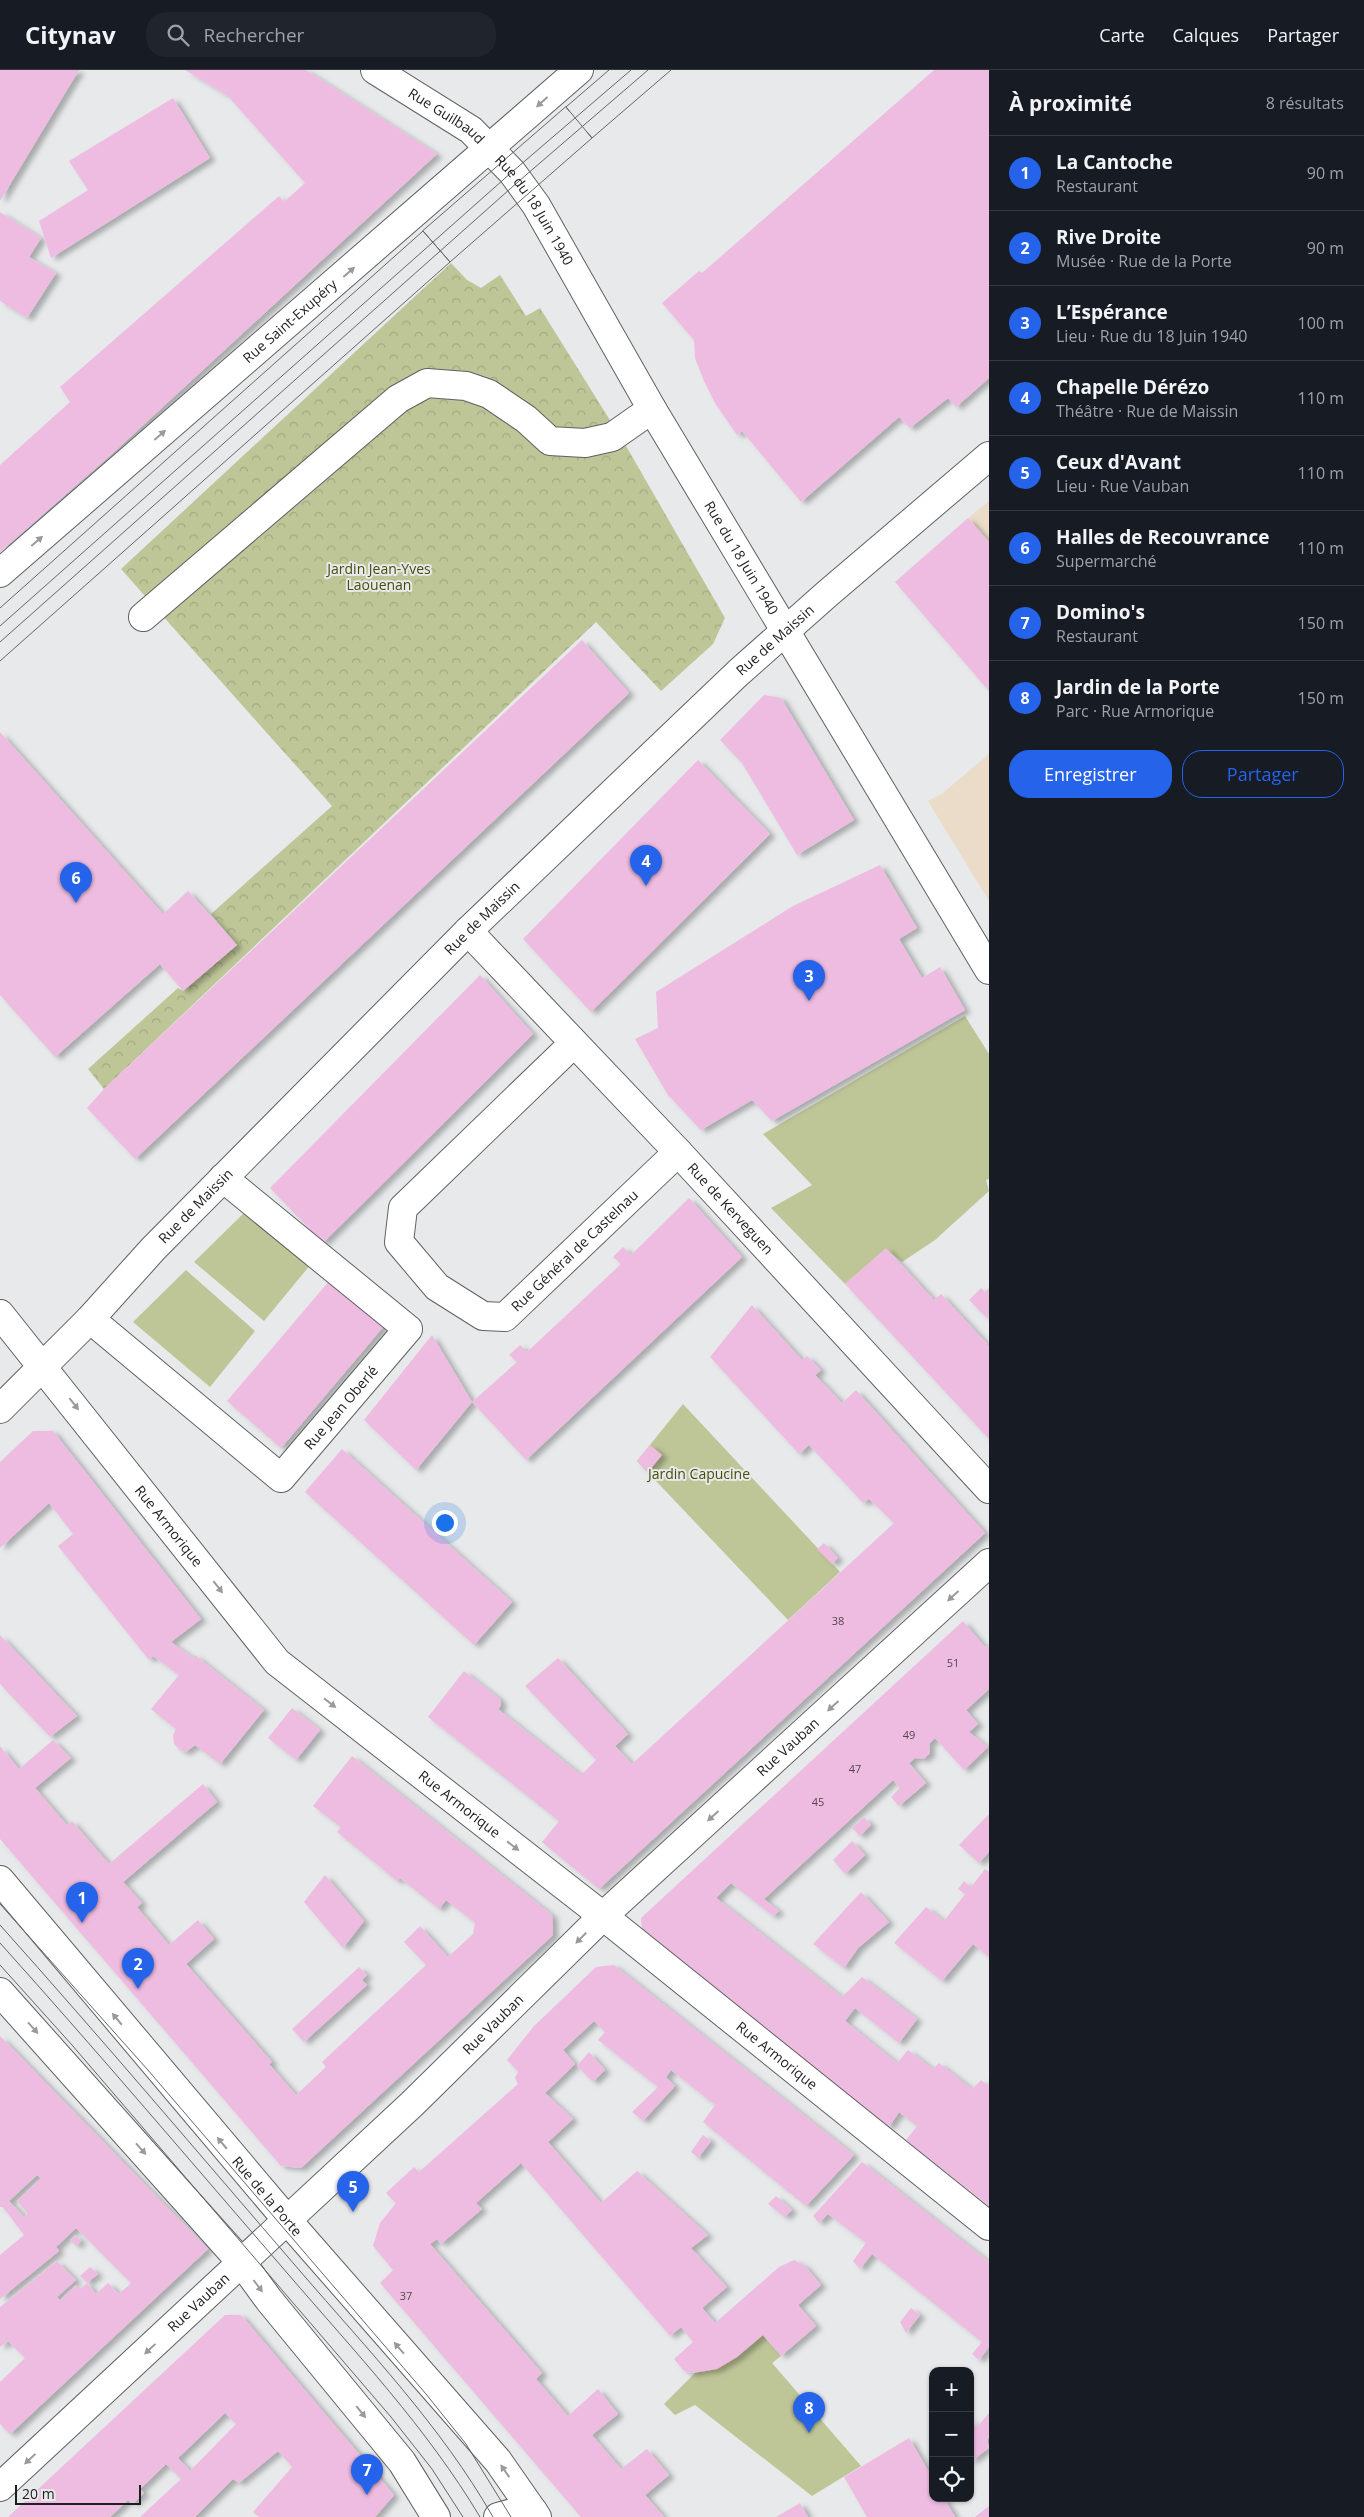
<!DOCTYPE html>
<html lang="fr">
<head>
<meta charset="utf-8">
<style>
	body { margin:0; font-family:"Open Sans",sans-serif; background:#20242c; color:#f1f3f6 }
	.controls { position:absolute; right:15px; bottom:15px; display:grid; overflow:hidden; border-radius:10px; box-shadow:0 1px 4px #0004 }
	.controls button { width:45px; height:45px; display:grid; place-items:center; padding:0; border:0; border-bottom:1px solid #363941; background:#171b24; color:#f1f3f6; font:25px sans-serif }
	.scale { position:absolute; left:15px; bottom:12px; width:126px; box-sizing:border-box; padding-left:5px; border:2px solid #1e1e1f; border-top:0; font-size:14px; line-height:18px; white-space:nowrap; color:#1e1e1f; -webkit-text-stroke:4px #e7e9ea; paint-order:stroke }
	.you { position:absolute; left:444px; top:1452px; width:18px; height:18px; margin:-12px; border:4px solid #fff; border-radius:50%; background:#1a73e8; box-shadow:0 0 0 8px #1a73e833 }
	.badge { display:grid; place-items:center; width:32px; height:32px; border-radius:50%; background:#2563eb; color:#fff; font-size:16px; font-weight:700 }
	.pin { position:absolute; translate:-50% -41px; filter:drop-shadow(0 1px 2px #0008) }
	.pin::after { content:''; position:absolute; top:26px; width:18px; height:15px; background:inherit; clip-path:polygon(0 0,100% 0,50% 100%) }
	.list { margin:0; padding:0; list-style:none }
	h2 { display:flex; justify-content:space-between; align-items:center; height:65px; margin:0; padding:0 20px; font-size:21px }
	h2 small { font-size:16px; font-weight:400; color:#9ea1a6 }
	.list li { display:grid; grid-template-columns:32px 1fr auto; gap:15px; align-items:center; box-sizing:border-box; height:75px; padding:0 20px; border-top:1px solid #363941 }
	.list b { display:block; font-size:19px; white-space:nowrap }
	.list p { margin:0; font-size:16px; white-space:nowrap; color:#9ea1a6 }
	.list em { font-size:16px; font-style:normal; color:#9ea1a6 }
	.actions { display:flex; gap:10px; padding:15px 20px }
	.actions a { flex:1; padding:11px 0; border:1px solid #2563eb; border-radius:20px; text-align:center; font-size:18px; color:#2563eb }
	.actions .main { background:#2563eb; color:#fff }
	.icon { flex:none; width:28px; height:28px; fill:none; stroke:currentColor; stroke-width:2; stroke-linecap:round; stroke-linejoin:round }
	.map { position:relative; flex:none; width:989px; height:2447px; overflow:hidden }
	header { display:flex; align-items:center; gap:30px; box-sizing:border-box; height:70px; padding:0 25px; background:#171b24; border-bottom:1px solid #363941 }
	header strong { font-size:24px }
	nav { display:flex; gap:28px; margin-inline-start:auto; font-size:18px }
	.search { width:350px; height:45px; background:#20242c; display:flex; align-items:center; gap:12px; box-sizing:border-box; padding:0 18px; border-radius:20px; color:#9ea1a6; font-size:19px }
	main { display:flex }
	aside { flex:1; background:#171b24 }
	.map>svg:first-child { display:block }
	.education { fill:#ebdcca }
	.green { fill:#bec597 }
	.park { fill:url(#park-crowns) }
	.building { fill:#efbce1; fill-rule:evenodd; filter:url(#shadow) }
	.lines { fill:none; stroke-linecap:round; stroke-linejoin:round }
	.minor-casing { stroke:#606162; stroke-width:30 }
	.tertiary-casing { stroke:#606162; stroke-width:30 }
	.secondary-casing { stroke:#606162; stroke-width:30 }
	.minor { stroke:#fff; stroke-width:28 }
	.tertiary { stroke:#fff; stroke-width:28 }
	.secondary { stroke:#fff; stroke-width:28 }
	.tram { stroke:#656667; stroke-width:1 }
	.oneway { fill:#9a9a9a }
	.labels { text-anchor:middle; stroke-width:4; stroke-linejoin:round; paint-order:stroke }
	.number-label { font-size:11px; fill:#524650 }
	.street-label { font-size:14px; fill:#1e1e1f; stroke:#e7e9ea }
	.park-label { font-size:14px; fill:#484d09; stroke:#e7e9ea }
</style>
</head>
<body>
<header>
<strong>Citynav</strong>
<div class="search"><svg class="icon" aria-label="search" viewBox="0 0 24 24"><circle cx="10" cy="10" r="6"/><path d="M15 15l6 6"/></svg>Rechercher</div>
<nav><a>Carte</a><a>Calques</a><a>Partager</a></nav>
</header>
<main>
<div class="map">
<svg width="989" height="2447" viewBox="0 0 989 2447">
	<defs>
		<pattern id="park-crowns" width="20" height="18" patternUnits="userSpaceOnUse" patternTransform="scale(1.25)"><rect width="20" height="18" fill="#bec597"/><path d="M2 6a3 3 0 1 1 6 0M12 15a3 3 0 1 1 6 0" fill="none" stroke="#a3a982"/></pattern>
		<filter id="shadow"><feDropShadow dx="5.5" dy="3" stdDeviation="2.5" flood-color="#0004"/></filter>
	</defs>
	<rect width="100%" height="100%" fill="#e7e9ea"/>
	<path class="education" d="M989 431V472L968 448Z
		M989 684V831L928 731 943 723Z"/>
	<path class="green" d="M965 946 989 984V1109L986 1110 989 1121 935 1170 902 1192 886 1179 845 1214 771 1138 812 1115 763 1064Z
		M246 1141 311 1194 264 1251 194 1192Z
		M186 1200 255 1261 210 1317 133 1252Z
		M683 1334 840 1502 788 1550 637 1391Z
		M763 2265 781 2286 772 2293 861 2396 812 2426 695 2335 675 2345 664 2334 696 2302 717 2298Z"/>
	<path class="park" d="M451 193 467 210 481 218 500 205 526 246 540 238 626 376 725 548 713 574 661 621 596 552 104 1019 88 999 178 918 183 921 237 875 211 844 332 736 121 499Z"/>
	<path class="building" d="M0 0H79L0 131Z
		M185 0H306L437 84 114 382 0 482V395L70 332 60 317 279 126 284 132 305 113 228 26Z
		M934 0H989V308L956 337 948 328 910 358 899 347 801 432 742 361 737 365 715 333 704 311 695 288 694 270 662 233 699 201 702 203Z
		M173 28 210 88 51 188 39 151 88 120 69 91Z
		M0 142 41 168 29 187 56 203 27 248 0 231Z
		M968 448 989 472V621L895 512Z
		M582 570 629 623 135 1089 87 1038 104 1019Z
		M764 625 781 628 854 750 797 785 742 693 720 670Z
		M0 662 163 844 188 821 237 875 183 921 160 894 55 987 0 925Z
		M698 690 770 764 591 942 523 869Z
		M880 795 917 858 899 869 922 908 940 897 965 940 772 1051 752 1030 701 1060 668 1025 635 969 658 958 656 922 793 836Z
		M480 905 533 964 323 1173 270 1118Z
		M689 1128 742 1187 526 1390 472 1332 416 1400 364 1350 432 1265 472 1332 517 1292 509 1285 520 1275 527 1282 621 1194 613 1187 623 1177 631 1185Z
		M886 1178 934 1230 941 1224 989 1276V1369L845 1214Z
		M330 1210 384 1256 281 1378 227 1331Z
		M981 1218 985 1222 989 1218 988 1249 969 1230Z
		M752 1235 802 1290 807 1286 821 1300 815 1305 842 1333 856 1320 985 1463 599 1819 542 1772 559 1751 428 1647 464 1601 500 1629 501 1636 498 1639 581 1705 596 1690 525 1616 558 1588 628 1664 615 1676 632 1694 894 1453 869 1429 863 1433 809 1375 799 1384 710 1287Z
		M33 1361H53L201 1549 171 1572 193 1588 195 1585 264 1640 220 1694 195 1675 186 1682 180 1680 174 1674 173 1665 176 1659 151 1639 179 1605 153 1586 149 1590 58 1476 73 1464 49 1433 0 1478V1392Z
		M650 1375 662 1385 648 1402 637 1391Z
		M342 1379 512 1532 474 1575 305 1422Z
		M824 1473 838 1488 832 1494 817 1479Z
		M963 1551 985 1577 989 1576V1619L966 1640 978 1654 969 1662 988 1677 964 1700 935 1668 929 1674 930 1683 924 1689 915 1688 909 1693 926 1713 899 1736 891 1727 900 1718 893 1710 764 1829 779 1841 773 1846 731 1813 716 1828 842 1927 862 1907 917 1949 899 1973 855 1938 845 1951 897 1993 908 1980 933 1999 939 1993 972 2019 981 2010 989 2016V2136L906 2070 917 2056 899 2042 889 2057 642 1860 641 1848Z
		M0 1565 77 1646 50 1667 0 1614Z
		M292 1638 320 1660 296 1690 268 1668Z
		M53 1670 71 1688 35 1718 67 1755 72 1751 109 1794 203 1714 217 1732 123 1812 142 1833 137 1837 169 1875 198 1850 214 1869 186 1894 272 1992 269 1994 296 2025 326 1997 322 1992 426 1895 404 1872 420 1856 448 1887 473 1864 475 1853 446 1830 439 1839 400 1808 397 1811 337 1762 341 1757 313 1736 352 1686 552 1845 553 1865 301 2098 281 2096 0 1769V1676L19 1699Z
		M989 1744V1782L979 1793 959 1775Z
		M864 1747 871 1755 860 1766 852 1758Z
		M852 1771 865 1785 845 1804 833 1790Z
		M985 1799 989 1802V1887L973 1874 942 1911 894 1873 926 1837 944 1851 965 1824 958 1819 964 1811 971 1817Z
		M325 1805 364 1851 343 1878 304 1832Z
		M861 1822 889 1852 858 1878 844 1898 813 1874Z
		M614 1895 854 2085 806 2136 703 2052 715 2035 671 2000 666 2007 675 2016 643 2051 632 2042 658 2017 598 1970 605 1962 594 1951 563 1980 575 1994 545 2023 573 2049 548 2072 601 2133 637 2101 708 2165 691 2178 727 2217 702 2238 715 2253 779 2197 794 2190 805 2196 821 2215 798 2235 816 2256 781 2286 763 2265 737 2287 717 2299 693 2303 684 2301 674 2289 693 2272 681 2257 670 2266 521 2093 476 2133 482 2139 441 2174 437 2169 430 2174 542 2303 536 2309 568 2346 598 2319 618 2344 592 2365 621 2399 647 2379 669 2405 645 2425 664 2447H581L380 2213 393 2200 373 2176 380 2153 396 2133 386 2123 414 2097 419 2102 518 2014 515 2008 518 2001 507 1990 534 1956 596 1897Z
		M359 1897 367 1905 362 1910 367 1915 304 1972 292 1959Z
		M0 1966 208 2179 10 2364 0 2354V2312L25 2288 8 2271 0 2277V2237L57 2191 76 2210 57 2227 60 2230 76 2215 80 2219 87 2213 80 2206 90 2197 98 2204 87 2213 96 2224 108 2213 119 2224 131 2213 76 2158 56 2177 59 2181 0 2229V2185L24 2165 3 2137H0ZM37 2105 41 2108 17 2131 28 2144 24 2147 9 2131Z
		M589 1982 605 2000 593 2012 577 1996Z
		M703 2065 711 2071 698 2088 691 2082Z
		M862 2092 989 2192V2277L979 2290 972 2284 982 2272 872 2184 860 2199 853 2191 866 2173 828 2144 819 2153 813 2146Z
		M776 2126 792 2140 785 2147 768 2134Z
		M75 2165 81 2171 76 2176 70 2170Z
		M911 2238 920 2245 906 2263 900 2252Z
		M225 2245H241L394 2425 375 2447H259L253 2442 292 2397 278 2381 239 2413 233 2409 195 2447H140L181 2409 166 2394 140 2419 144 2423 133 2434 128 2430 110 2447H8ZM225 2343 236 2354 190 2401 178 2388Z
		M989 2343V2367L987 2370 989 2378 970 2392V2348L977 2357Z
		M909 2368 933 2409V2428H944L955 2447H867L844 2407Z
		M800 2433 808 2447H776Z
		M989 2436V2447H975Z"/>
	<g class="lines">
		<defs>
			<g id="minor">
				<path id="s1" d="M375 0 471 60 512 102 536 135 652 339 989 900"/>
				<path id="s2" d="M0 503 579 0"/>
				<path d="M143 547 398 329 427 313 466 316 489 324 526 349 550 371 585 373 612 367 652 339"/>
				<path id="s3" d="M468 861 678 1082 989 1419"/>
				<path id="s4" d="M573 974 403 1138 399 1172 437 1217 483 1246 505 1247 678 1082"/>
				<path id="s5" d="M0 1244 277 1592 603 1846 989 2156"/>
				<path id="s6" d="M90 1249 281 1408 408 1259 223 1108"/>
				<path id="s7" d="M0 2417 412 2034 603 1846 989 1493"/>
			</g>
			<g id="tertiary">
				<path id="s8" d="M0 1339 90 1249 153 1179 468 861 738 603 827 524 989 386"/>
			</g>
			<g id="secondary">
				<path id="s9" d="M0 1810 287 2150 498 2391 537 2447"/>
				<path d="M0 1922 242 2193 269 2230 402 2392 436 2447"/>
				<path d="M498 2447 516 2442 533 2441"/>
			</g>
		</defs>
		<use href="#minor" class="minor-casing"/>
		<use href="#tertiary" class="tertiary-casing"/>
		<use href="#secondary" class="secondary-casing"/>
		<use href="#minor" class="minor"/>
		<use href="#tertiary" class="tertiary"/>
		<use href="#secondary" class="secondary"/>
		<path class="tram" d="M566 37 592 68 450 192 423 161Z
			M569 41 566 37 609 0
			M587 62 592 68 671 0
			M0 538 423 161 450 192 0 591
			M0 556 512 102 631 0
			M0 572 519 111 648 0
			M0 1834 147 1999 426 2324 466 2374 511 2447
			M0 1855C102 1969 200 2085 300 2201 368 2280 441 2356 493 2447
			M0 1873C98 1982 192 2093 288 2204 355 2282 427 2358 480 2447
			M0 1895 72 1975 391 2347 432 2399 463 2447"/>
	</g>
	<defs><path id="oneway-solid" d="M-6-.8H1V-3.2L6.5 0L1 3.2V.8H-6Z" transform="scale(1.25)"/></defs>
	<g class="oneway">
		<use href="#oneway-solid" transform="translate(542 32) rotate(138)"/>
		<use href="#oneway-solid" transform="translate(349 202) rotate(-41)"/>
		<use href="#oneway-solid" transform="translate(160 365) rotate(-41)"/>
		<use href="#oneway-solid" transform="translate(37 471) rotate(-41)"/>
		<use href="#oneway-solid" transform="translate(74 1334) rotate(52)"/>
		<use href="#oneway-solid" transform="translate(218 1517) rotate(52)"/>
		<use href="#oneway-solid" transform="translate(953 1526) rotate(138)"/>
		<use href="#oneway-solid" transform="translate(330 1633) rotate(38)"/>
		<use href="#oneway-solid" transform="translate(833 1636) rotate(138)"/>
		<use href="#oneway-solid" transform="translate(713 1746) rotate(138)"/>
		<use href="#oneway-solid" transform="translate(513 1776) rotate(38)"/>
		<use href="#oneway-solid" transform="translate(581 1868) rotate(135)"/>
		<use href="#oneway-solid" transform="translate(117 1949) rotate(-130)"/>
		<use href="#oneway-solid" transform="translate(33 1958) rotate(48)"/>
		<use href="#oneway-solid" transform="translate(222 2073) rotate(-130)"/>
		<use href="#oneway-solid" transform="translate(141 2079) rotate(48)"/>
		<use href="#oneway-solid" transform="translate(258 2216) rotate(53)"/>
		<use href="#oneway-solid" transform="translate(399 2278) rotate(-131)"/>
		<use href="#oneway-solid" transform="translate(150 2279) rotate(137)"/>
		<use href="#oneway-solid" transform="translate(361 2342) rotate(51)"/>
		<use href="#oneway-solid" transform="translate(30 2389) rotate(137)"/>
		<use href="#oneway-solid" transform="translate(505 2401) rotate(-125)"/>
	</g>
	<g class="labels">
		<g class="number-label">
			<text x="838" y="1555">38</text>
			<text x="953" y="1597">51</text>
			<text x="909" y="1669">49</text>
			<text x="855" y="1703">47</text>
			<text x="818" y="1736">45</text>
			<text x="406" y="2230">37</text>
		</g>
		<g class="street-label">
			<text dy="5" stroke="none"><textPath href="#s1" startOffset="85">Rue Guilbaud</textPath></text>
			<text dy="5" stroke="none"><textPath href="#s1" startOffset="216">Rue du 18 Juin 1940</textPath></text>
			<text dy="5" stroke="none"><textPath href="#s2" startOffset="384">Rue Saint-Exupéry</textPath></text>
			<text dy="5" stroke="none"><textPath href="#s1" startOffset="621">Rue du 18 Juin 1940</textPath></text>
			<text dy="5" stroke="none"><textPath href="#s8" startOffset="1092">Rue de Maissin</textPath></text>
			<text dy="5" stroke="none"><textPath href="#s8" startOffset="688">Rue de Maissin</textPath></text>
			<text dy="5" stroke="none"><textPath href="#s8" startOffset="282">Rue de Maissin</textPath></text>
			<text dy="5" stroke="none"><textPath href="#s3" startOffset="382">Rue de Kerveguen</textPath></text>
			<text dy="5" stroke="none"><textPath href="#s4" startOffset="502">Rue Général de Castelnau</textPath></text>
			<text dy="5" stroke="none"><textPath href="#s6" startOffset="341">Rue Jean Oberlé</textPath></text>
			<text dy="5" stroke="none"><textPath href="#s5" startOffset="271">Rue Armorique</textPath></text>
			<text dy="5" stroke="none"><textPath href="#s7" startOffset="1081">Rue Vauban</textPath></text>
			<text dy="5" stroke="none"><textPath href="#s5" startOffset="676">Rue Armorique</textPath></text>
			<text dy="5" stroke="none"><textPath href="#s7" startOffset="676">Rue Vauban</textPath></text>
			<text dy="5" stroke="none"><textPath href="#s5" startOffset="1081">Rue Armorique</textPath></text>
			<text dy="5" stroke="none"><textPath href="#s9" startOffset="414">Rue de la Porte</textPath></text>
			<text dy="5" stroke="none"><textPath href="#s7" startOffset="271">Rue Vauban</textPath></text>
		</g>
		<g class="park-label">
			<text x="379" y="504">Jardin Jean-Yves<tspan x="379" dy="16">Laouenan</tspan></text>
			<text x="699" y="1409">Jardin Capucine</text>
		</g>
	</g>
</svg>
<div class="controls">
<button>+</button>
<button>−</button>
<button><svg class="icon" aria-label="locate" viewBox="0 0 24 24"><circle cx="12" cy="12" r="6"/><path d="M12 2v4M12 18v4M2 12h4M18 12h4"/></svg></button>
</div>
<div class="scale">20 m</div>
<div class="you"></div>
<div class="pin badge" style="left:82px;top:1853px">1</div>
<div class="pin badge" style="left:138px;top:1919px">2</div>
<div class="pin badge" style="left:809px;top:931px">3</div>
<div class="pin badge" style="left:646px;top:816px">4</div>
<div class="pin badge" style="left:353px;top:2142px">5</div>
<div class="pin badge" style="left:76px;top:833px">6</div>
<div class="pin badge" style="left:367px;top:2425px">7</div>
<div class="pin badge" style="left:809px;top:2363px">8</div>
</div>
<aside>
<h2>À proximité<small>8 résultats</small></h2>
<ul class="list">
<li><span class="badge">1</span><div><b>La Cantoche</b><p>Restaurant</p></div><em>90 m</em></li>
<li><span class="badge">2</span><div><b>Rive Droite</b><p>Musée · Rue de la Porte</p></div><em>90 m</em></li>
<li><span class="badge">3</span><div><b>L’Espérance</b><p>Lieu · Rue du 18 Juin 1940</p></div><em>100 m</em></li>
<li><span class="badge">4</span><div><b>Chapelle Dérézo</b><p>Théâtre · Rue de Maissin</p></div><em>110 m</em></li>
<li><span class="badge">5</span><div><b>Ceux d'Avant</b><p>Lieu · Rue Vauban</p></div><em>110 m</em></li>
<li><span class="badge">6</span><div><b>Halles de Recouvrance</b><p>Supermarché</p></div><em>110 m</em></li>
<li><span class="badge">7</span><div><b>Domino's</b><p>Restaurant</p></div><em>150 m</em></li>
<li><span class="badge">8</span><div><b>Jardin de la Porte</b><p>Parc · Rue Armorique</p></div><em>150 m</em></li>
</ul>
<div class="actions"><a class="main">Enregistrer</a><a>Partager</a></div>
</aside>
</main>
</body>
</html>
